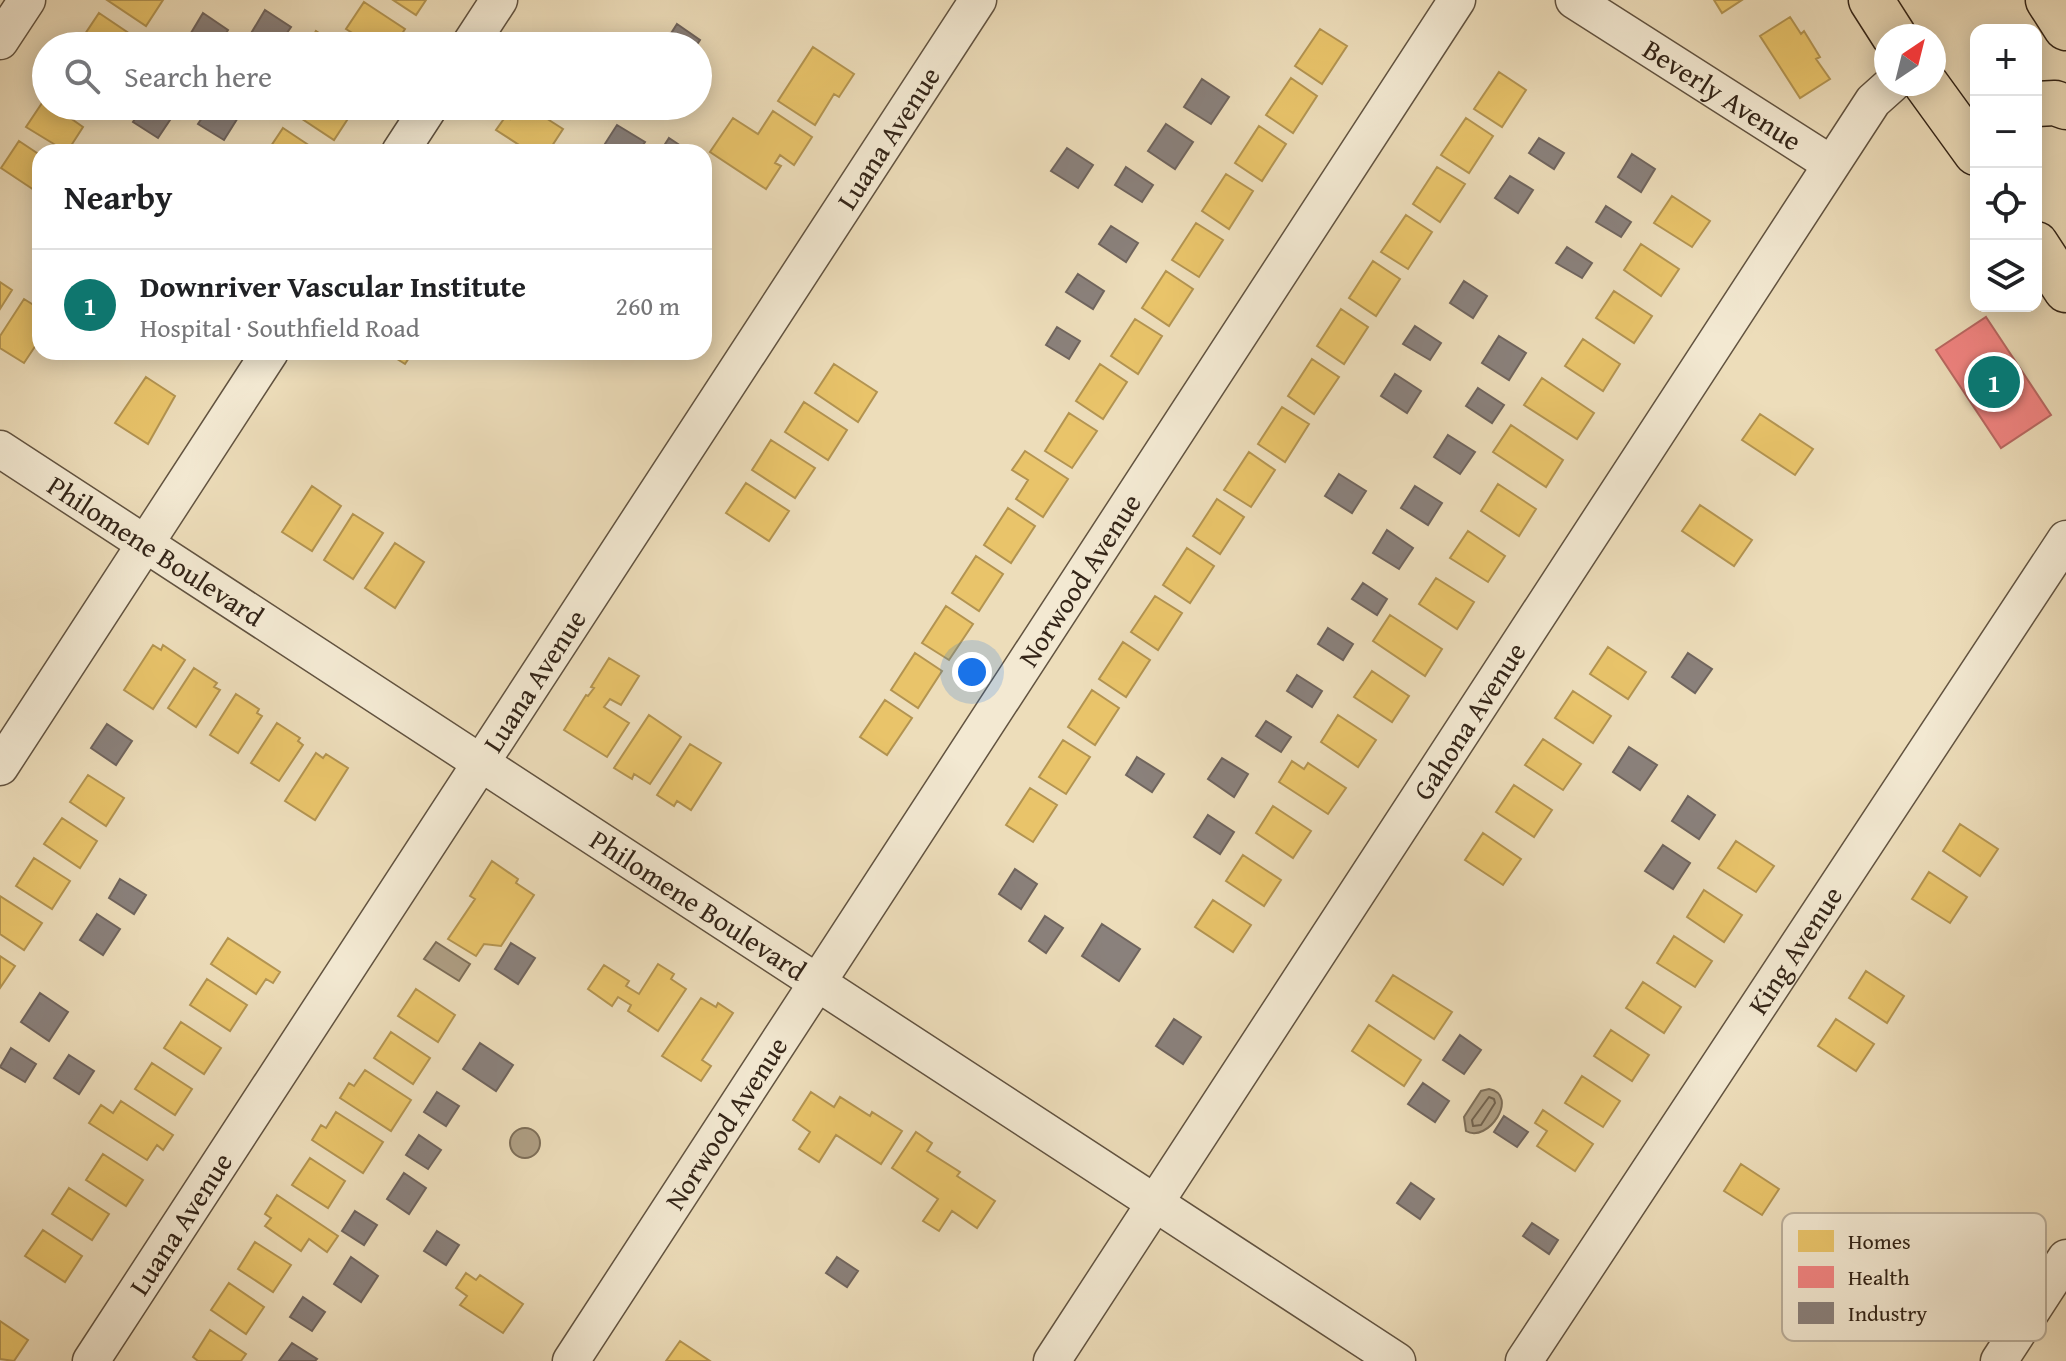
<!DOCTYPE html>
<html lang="en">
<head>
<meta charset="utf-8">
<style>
	body { margin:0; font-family:"Gentium Book Plus",serif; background:#f6f6f6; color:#202124 }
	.controls { position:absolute; right:24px; top:24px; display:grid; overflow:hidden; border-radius:16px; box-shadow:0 4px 20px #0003 }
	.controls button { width:72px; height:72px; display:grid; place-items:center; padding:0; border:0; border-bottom:2px solid #e0e0e0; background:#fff; color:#202124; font:40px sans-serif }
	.compass { position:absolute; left:1874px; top:24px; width:72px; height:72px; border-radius:50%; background:#fff; box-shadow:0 4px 20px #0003; rotate:35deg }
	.you { position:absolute; left:972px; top:672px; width:28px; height:28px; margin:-20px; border:6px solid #fff; border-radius:50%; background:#1a73e8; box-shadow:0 0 0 12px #1a73e833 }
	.badge { display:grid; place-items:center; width:52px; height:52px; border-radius:50%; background:#0f766e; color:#fff; font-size:26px; font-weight:700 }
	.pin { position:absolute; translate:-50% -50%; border:4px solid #fff; box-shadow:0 2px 8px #0006 }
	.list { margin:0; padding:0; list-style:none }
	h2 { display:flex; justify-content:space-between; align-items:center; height:104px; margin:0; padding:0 32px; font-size:34px }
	h2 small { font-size:26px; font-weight:400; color:#757577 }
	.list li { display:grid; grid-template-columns:52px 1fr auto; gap:24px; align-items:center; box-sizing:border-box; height:112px; padding:0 32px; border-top:2px solid #e0e0e0 }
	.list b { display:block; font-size:30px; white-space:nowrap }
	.list p { margin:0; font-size:26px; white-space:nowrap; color:#757577 }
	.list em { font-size:26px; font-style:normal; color:#757577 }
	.icon { flex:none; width:44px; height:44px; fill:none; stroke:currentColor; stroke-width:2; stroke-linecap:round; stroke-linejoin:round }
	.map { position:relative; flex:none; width:2066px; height:1361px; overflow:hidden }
	.search { position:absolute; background:#fff; box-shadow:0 4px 20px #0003; left:32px; top:32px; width:680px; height:88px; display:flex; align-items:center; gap:20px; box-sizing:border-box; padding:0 28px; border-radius:44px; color:#757577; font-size:30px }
	.panel { position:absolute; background:#fff; box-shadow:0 4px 20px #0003; left:32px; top:144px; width:680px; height:216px; border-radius:24px }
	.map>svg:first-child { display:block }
	.water { fill:#ae9e83; stroke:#7d6e58; stroke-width:2 }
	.homes { fill:#e9c46a; stroke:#b39451; stroke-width:2 }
	.health { fill:#f28482; stroke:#b96862; stroke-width:2 }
	.industry { fill:#8a817c; stroke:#70655e; stroke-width:2 }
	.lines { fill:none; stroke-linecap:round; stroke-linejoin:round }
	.shore { stroke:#71624e; stroke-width:2 }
	.minor-casing { stroke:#625340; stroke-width:39 }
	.highway-casing { stroke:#342518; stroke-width:47 }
	.minor { stroke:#f3e9d2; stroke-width:36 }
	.highway { stroke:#edddba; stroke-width:44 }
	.labels { text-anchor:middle; stroke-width:8; stroke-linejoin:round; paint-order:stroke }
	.street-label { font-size:28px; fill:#342518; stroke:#f3e9d2 }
	.key { fill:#f3e9d2; stroke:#baae9a; stroke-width:2 }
	.key-label { font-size:22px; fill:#342518 }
</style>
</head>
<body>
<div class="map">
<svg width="2066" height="1361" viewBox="0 0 2066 1361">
	<rect width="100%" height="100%" fill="#edddba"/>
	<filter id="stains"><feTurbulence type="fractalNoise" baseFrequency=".0025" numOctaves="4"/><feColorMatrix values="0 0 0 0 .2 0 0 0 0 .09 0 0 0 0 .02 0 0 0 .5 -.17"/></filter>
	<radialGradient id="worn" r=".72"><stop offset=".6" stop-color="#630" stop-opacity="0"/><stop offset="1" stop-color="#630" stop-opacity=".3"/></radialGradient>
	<path class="water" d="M436 942 470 964 459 981 424 959Z
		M1489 1089C1520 1095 1488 1144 1466 1131L1464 1117 1481 1091Z
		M510 1143a15 15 0 1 1 30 0a15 15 0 1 1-30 0Z"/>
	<path class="homes" d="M107 0H163L146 26Z
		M393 0H426L416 15Z
		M1714 0H1742L1722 13Z
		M364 2 405 29 394 46H373L346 29Z
		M99 13 139 40 134 46H90L81 40Z
		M1790 17 1801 34 1804 31 1820 57 1816 59 1830 79 1800 98 1760 36Z
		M1320 29 1347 46 1322 84 1295 66Z
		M316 31 339 46H307Z
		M813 47 854 74 839 97 834 94 815 125 778 101Z
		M1499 72 1526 90 1502 127 1474 109Z
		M1291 78 1317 96 1293 133 1266 115Z
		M44 100 46 106H53L83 127 67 152 26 127Z
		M297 106H340L351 114 334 140 293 113Z
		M518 106H527L563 129 548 152H530L496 130 506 116 510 119Z
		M773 111 812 137 794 165 780 155 775 163 781 166 766 189 710 152 733 118 758 134Z
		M1466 118 1493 136 1469 173 1441 155Z
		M1259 126 1286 144 1262 181 1235 163Z
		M283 128 319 152H267Z
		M19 141 40 155V194L1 168Z
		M1437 167 1465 184 1440 222 1413 204Z
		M1226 174 1253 191 1229 229 1202 211Z
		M1672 196 1710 221 1692 247 1654 223Z
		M1406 215 1432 232 1408 269 1381 252Z
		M1196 223 1223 240 1199 277 1172 260Z
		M1641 244 1679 269 1661 296 1624 270Z
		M1373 261 1400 279 1376 316 1349 298Z
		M1166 271 1193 289 1169 326 1142 308Z
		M0 282 12 290 0 309Z
		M1614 291 1652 316 1634 343 1596 318Z
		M24 299 40 309V339L24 363 0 348V336Z
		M1341 309 1368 327 1344 364 1317 346Z
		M1135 319 1162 336 1138 374 1111 356Z
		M1583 339 1620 364 1603 391 1565 366Z
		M386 352H413L405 364Z
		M1312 359 1339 377 1314 414 1288 396Z
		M834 364 877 392 858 422 815 393Z
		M1100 364 1127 382 1103 419 1076 401Z
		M146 377 175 396 148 444 115 423Z
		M1542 378 1594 413 1577 439 1524 405Z
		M804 402 847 430 828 460 785 432Z
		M1282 407 1309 424 1285 462 1258 444Z
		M1069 413 1097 431 1072 468 1045 451Z
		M1760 414 1813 449 1795 475 1742 440Z
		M1511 425 1563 460 1546 487 1493 452Z
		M771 440 815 468 795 498 752 470Z
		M1025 451 1068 479 1043 517 1016 499 1028 480 1012 470Z
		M1249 452 1275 470 1251 507 1224 490Z
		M746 483 789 511 769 541 726 513Z
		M1498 484 1536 509 1519 536 1481 511Z
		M312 486 341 506 312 551 282 532Z
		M1217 499 1244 517 1220 554 1193 536Z
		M1700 505 1752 540 1734 566 1682 531Z
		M1008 508 1035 526 1011 563 984 545Z
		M353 514 383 533 353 579 324 560Z
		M1468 531 1505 556 1488 582 1450 558Z
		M395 543 424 562 395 608 365 588Z
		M1187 548 1214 566 1190 603 1163 585Z
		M976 556 1003 574 979 611 952 593Z
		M1436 578 1474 602 1457 629 1419 604Z
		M1155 596 1182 613 1158 650 1131 632Z
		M946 606 973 624 949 660 922 643Z
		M1390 615 1442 649 1425 676 1373 641Z
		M1123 642 1150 660 1126 697 1099 679Z
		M153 645 161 650 163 645 185 660 153 709 124 690Z
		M1608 647 1646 672 1628 699 1590 674Z
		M915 653 942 671 918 708 891 690Z
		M609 658 639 676 621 705 610 699 604 707 629 723 607 757 564 730 586 695 588 696 594 688 591 687Z
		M194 668 217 683 214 687 220 690 196 727 168 708Z
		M1372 671 1409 696 1392 722 1354 697Z
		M1092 690 1119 708 1095 745 1068 727Z
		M1573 691 1611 716 1593 743 1555 718Z
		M236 694 259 709 257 713 262 716 238 753 210 735Z
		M885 700 912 718 887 755 860 737Z
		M649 715 681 737 650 784 634 774 632 779 614 768Z
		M1338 715 1376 740 1358 767 1321 742Z
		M277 723 300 738 298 741 303 745 279 781 251 763Z
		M1543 739 1581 764 1563 790 1525 765Z
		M1063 740 1090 757 1066 794 1039 777Z
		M690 744 721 763 691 810 677 801 674 806 657 795Z
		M316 753 323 758 326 754 348 768 315 820 285 801Z
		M1292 761 1304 769 1308 763 1346 788 1328 814 1279 782Z
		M88 775 124 798 106 826 70 802Z
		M1514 785 1552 810 1534 837 1496 812Z
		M1030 788 1057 805 1033 842 1006 825Z
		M1273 806 1311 831 1293 858 1256 833Z
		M62 818 97 841 80 868 44 844Z
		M1960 824 1998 849 1980 876 1943 851Z
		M1483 833 1521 859 1503 885 1465 860Z
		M1736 841 1774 866 1756 892 1718 868Z
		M1243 855 1281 880 1264 906 1226 881Z
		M34 858 70 881 52 909 16 886Z
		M492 861 518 879 516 883 534 895 501 946 484 944 476 956 448 939 475 899 470 896Z
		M1929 872 1967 897 1950 923 1912 899Z
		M1704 890 1742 915 1724 942 1687 917Z
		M0 896 42 923 24 950 0 934Z
		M1213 900 1251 925 1233 952 1195 927Z
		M1674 936 1712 961 1695 987 1657 963Z
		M228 938 280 972 273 983 266 979 256 994 211 964Z
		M0 956 15 966 0 988Z
		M658 964 674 974 671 979 686 989 658 1031 628 1011 631 1005 618 997 612 1006 588 989 604 965 629 981 626 986 639 994Z
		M1866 971 1904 996 1887 1023 1849 998Z
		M1393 975 1452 1012 1434 1039 1376 1001Z
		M207 979 247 1005 230 1031 190 1005Z
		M1643 982 1681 1007 1664 1033 1626 1008Z
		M416 989 455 1015 438 1042 398 1016Z
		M701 998 716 1007 718 1003 733 1013 702 1060 711 1066 701 1081 662 1056Z
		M1836 1019 1874 1044 1856 1071 1818 1046Z
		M181 1022 221 1048 204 1074 164 1048Z
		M1369 1025 1421 1060 1404 1086 1352 1051Z
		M1611 1030 1649 1055 1632 1081 1594 1056Z
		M391 1032 430 1058 413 1084 374 1058Z
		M152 1063 192 1089 175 1115 135 1089Z
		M365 1070 411 1100 391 1131 340 1098 349 1083 354 1086Z
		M1582 1076 1620 1101 1603 1127 1565 1103Z
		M811 1092 834 1107 840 1097 870 1116 872 1112 902 1131 881 1164 836 1135 819 1162 799 1149 810 1132 793 1120Z
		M121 1101 173 1135 163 1150 157 1145 147 1160 89 1123 101 1105 113 1113Z
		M1543 1110 1593 1144 1575 1171 1537 1146 1547 1131 1535 1123Z
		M336 1112 383 1142 363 1173 312 1140 321 1125 326 1128Z
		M916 1132 932 1143 927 1151 960 1172 957 1176 995 1201 977 1228 952 1211 939 1231 923 1221 938 1199 892 1168Z
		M103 1154 143 1180 126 1206 86 1180Z
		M310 1158 345 1181 328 1208 292 1185Z
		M1741 1164 1779 1189 1762 1215 1724 1191Z
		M69 1188 109 1214 92 1240 52 1214Z
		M277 1195 338 1236 327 1252 309 1239 301 1251 265 1226 271 1218 265 1214Z
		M43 1230 82 1256 65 1282 25 1256Z
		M255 1242 291 1265 273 1292 238 1269Z
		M466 1273 476 1280 480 1275 523 1304 503 1333 460 1305 467 1296 456 1288Z
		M229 1283 264 1307 246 1334 211 1310Z
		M0 1321 28 1340 14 1361 0 1359Z
		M210 1330 246 1354 241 1361H198L193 1357Z
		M680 1341 710 1361H666Z"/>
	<path class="health" d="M1986 317 2051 415 2001 448 1936 350Z"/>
	<path class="industry" d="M265 10 291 27 278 46H267L250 35Z
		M203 13 228 30 218 46H200L188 38Z
		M677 24 700 40 696 46H663Z
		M1202 79 1229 97 1211 124 1184 107Z
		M143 106H162L174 114 158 138 133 122Z
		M210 106H225L239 116 224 140 198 124Z
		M1166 124 1193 142 1175 169 1148 151Z
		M617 125 645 142 638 152H605L601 150Z
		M669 138 690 152H660Z
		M1539 138 1564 153 1554 169 1529 153Z
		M1067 148 1093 165 1078 188 1051 171Z
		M1632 154 1655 169 1641 192 1618 177Z
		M1126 167 1153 185 1142 202 1115 185Z
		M1510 176 1533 190 1518 213 1495 198Z
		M1606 206 1631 222 1621 237 1596 222Z
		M1111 226 1138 243 1126 262 1099 244Z
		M1567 247 1592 263 1582 278 1556 263Z
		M1078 274 1104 291 1093 309 1066 292Z
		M1464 281 1487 296 1473 318 1450 303Z
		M1415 326 1441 343 1430 360 1403 344Z
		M1057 327 1080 341 1069 359 1046 345Z
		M1499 336 1526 353 1509 380 1482 363Z
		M1395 374 1421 391 1407 413 1381 396Z
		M1478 388 1504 405 1492 423 1466 406Z
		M1448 435 1475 452 1460 474 1434 457Z
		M1339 474 1366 491 1352 513 1325 496Z
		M1415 486 1442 503 1428 525 1401 508Z
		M1387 530 1413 548 1399 569 1373 553Z
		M1363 583 1387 599 1377 615 1352 599Z
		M1328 628 1353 644 1343 660 1318 644Z
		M1688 653 1712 669 1695 693 1672 677Z
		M1297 675 1322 691 1312 707 1287 691Z
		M1266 721 1291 737 1281 752 1256 736Z
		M107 724 132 741 116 765 91 748Z
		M1629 747 1657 765 1640 790 1613 772Z
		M1137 757 1164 774 1152 792 1126 775Z
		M1222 758 1248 774 1234 797 1208 779Z
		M1688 796 1715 815 1699 839 1672 821Z
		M1208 815 1234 832 1220 854 1194 837Z
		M1663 845 1690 863 1673 889 1645 871Z
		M1015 869 1037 884 1021 909 999 894Z
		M120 879 146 895 134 914 109 898Z
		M97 914 120 929 103 955 80 940Z
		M1045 916 1063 928 1046 953 1029 941Z
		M1102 924 1140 949 1119 981 1082 956Z
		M511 943 535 958 518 984 495 969Z
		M40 993 68 1012 49 1041 21 1022Z
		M1174 1019 1201 1037 1183 1064 1156 1046Z
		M1460 1035 1481 1050 1464 1074 1443 1060Z
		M480 1043 513 1065 496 1091 463 1069Z
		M11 1048 36 1064 25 1082 0 1067Z
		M69 1055 94 1071 79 1094 54 1078Z
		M1423 1083 1449 1101 1435 1122 1408 1104Z
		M437 1092 459 1106 446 1126 424 1112Z
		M1504 1116 1528 1132 1517 1147 1494 1132Z
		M419 1135 441 1150 428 1169 406 1155Z
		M404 1173 426 1188 409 1214 387 1199Z
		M1411 1183 1434 1199 1420 1219 1397 1203Z
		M355 1211 377 1225 364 1245 342 1231Z
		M1532 1223 1558 1240 1549 1254 1523 1236Z
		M437 1231 459 1245 446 1265 424 1251Z
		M351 1257 378 1276 361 1302 334 1284Z
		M837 1257 858 1271 847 1287 826 1273Z
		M303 1297 325 1312 312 1331 290 1317Z
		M292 1343 317 1359 315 1361H279Z"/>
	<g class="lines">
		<path class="shore" d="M1489 1097 1494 1099 1495 1103 1481 1125 1473 1126 1472 1120Z"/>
		<defs>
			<g id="minor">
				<path id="s1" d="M1574 0 1831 164"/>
				<path d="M0 41 27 0"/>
				<path d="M469 46 499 0"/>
				<path d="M400 152 430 106"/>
				<path id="s2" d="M0 449 1397 1361"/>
				<path d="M0 767 270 352"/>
				<path id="s3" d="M91 1361 978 0"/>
				<path id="s4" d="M571 1361 1457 0"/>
				<path id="s5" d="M1052 1361 1873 101 1892 84"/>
				<path id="s6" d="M1524 1361 2066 539"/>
				<path d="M1999 1361 2066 1258"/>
			</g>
			<path id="highway" d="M1871 0 1894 36
				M2048 0 2066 28
				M1926 84 1976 153
				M2036 104 2055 103 2066 107
				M2036 244 2066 290"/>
		</defs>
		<use href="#minor" class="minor-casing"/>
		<use href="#highway" class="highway-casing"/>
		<use href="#minor" class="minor"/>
		<use href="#highway" class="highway"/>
	</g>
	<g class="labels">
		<g class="street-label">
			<text dy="10" stroke="none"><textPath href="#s1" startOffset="176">Beverly Avenue</textPath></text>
			<text dy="10" stroke="none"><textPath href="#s3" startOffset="1460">Luana Avenue</textPath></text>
			<text dy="10" stroke="none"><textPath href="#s2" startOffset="186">Philomene Boulevard</textPath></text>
			<text dy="10" stroke="none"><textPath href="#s4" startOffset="932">Norwood Avenue</textPath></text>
			<text dy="10" stroke="none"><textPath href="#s3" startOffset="812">Luana Avenue</textPath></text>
			<text dy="10" stroke="none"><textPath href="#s5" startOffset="764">Gahona Avenue</textPath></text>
			<text dy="10" stroke="none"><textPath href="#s2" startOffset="834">Philomene Boulevard</textPath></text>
			<text dy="10" stroke="none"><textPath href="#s6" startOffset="492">King Avenue</textPath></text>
			<text dy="10" stroke="none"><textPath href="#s4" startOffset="284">Norwood Avenue</textPath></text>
			<text dy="10" stroke="none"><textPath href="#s3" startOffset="164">Luana Avenue</textPath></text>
		</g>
	</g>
	<rect x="1782" y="1213" width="264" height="128" rx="12" class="key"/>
	<rect x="1798" y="1230" width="36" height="22" fill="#e9c46a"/>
	<rect x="1798" y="1266" width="36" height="22" fill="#f28482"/>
	<rect x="1798" y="1302" width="36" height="22" fill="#8a817c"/>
	<g class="key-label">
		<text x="1848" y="1249">Homes</text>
		<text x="1848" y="1285">Health</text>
		<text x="1848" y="1321">Industry</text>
	</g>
	<rect width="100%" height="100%" filter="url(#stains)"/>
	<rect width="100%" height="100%" fill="url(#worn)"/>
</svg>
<div class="controls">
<button>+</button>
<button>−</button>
<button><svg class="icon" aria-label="locate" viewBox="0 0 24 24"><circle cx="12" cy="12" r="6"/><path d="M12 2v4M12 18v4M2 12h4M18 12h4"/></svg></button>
<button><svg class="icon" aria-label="layers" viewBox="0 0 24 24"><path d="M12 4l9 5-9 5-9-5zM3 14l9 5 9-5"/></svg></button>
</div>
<svg class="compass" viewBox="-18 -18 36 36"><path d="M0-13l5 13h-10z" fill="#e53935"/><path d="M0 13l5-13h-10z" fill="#757577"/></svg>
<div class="you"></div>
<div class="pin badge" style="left:1994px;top:382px">1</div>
<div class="search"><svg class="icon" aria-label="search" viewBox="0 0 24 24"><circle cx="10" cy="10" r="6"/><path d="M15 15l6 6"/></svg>Search here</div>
<section class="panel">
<h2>Nearby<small></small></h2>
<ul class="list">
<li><span class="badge">1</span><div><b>Downriver Vascular Institute</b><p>Hospital · Southfield Road</p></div><em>260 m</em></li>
</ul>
</section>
</div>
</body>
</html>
